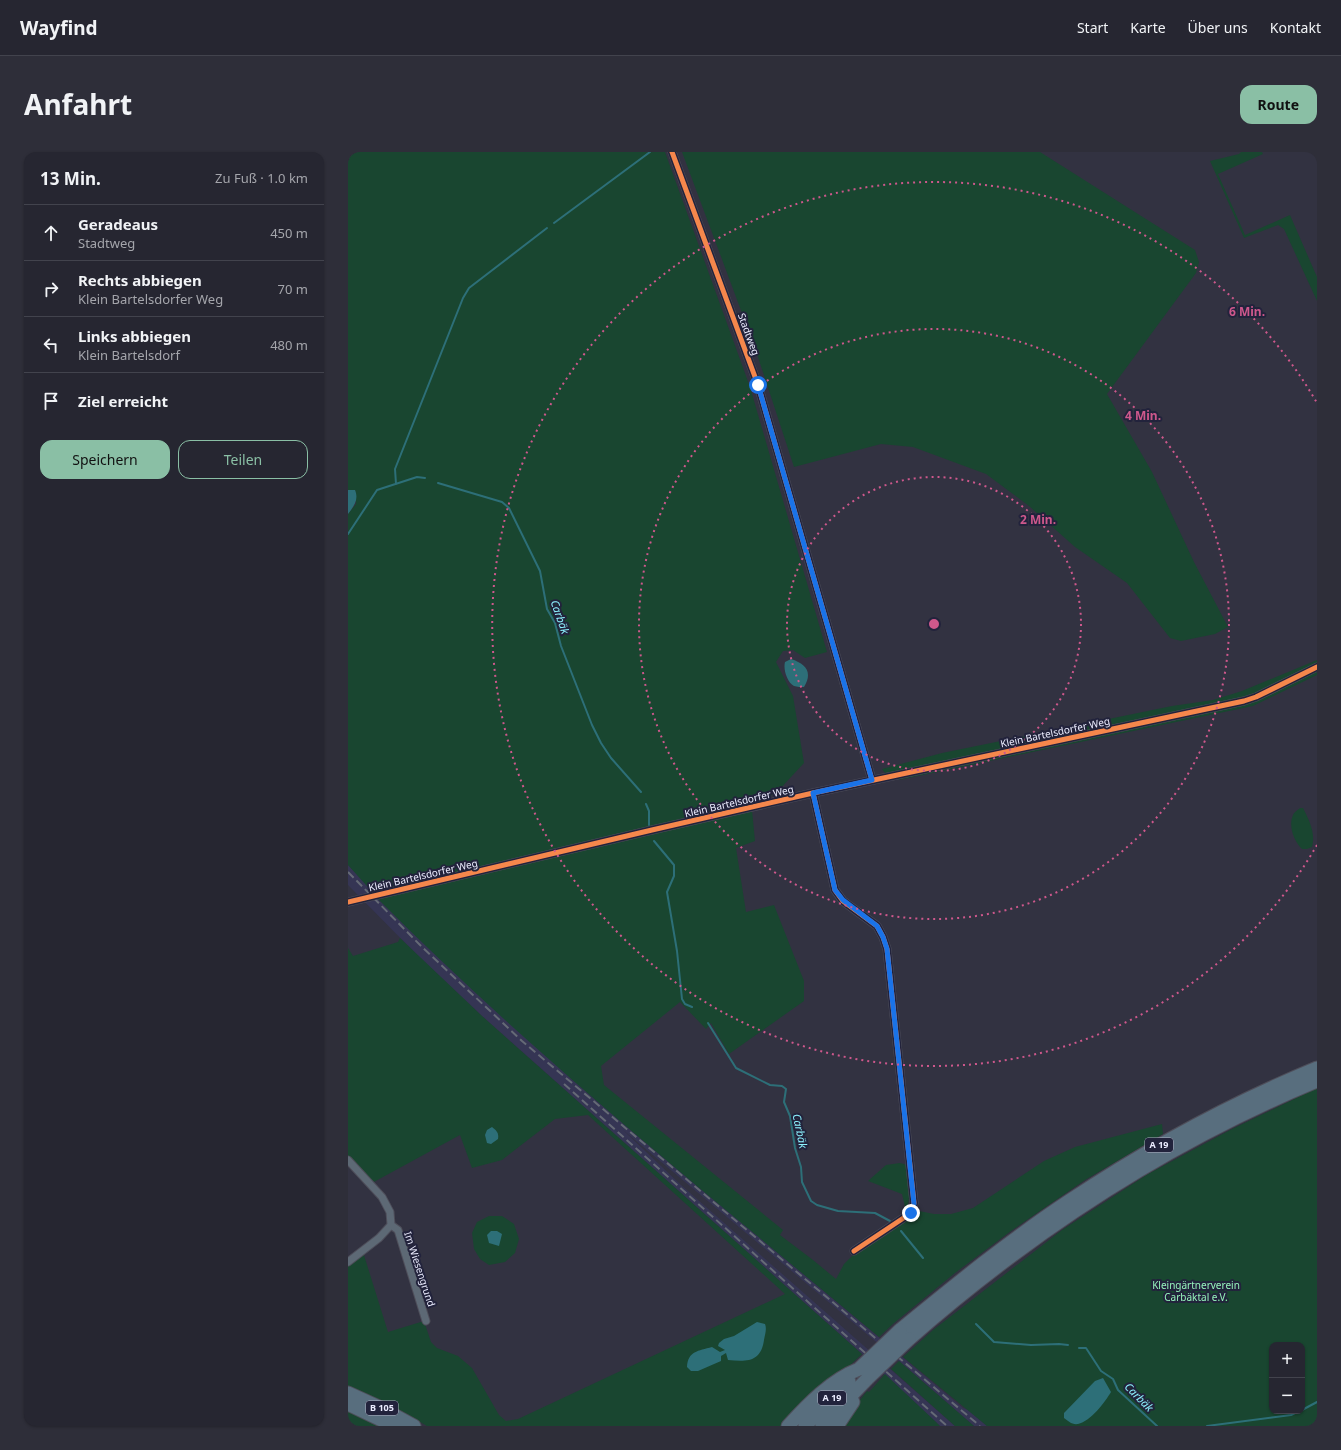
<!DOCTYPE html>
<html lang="de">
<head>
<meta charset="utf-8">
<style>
	body { margin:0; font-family:"Noto Sans",sans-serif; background:#2e2e39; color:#f1f3f6 }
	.controls { position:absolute; right:12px; bottom:12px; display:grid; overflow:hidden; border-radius:8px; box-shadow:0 1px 3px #0004 }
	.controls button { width:36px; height:36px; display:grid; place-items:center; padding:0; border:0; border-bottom:1px solid #42434d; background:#262631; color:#f1f3f6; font:20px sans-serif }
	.stop { position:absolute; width:12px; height:12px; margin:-9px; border:3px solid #1a73e8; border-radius:50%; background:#fff }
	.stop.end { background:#1a73e8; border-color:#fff; box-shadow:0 1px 4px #0008 }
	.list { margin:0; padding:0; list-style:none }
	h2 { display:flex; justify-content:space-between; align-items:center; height:52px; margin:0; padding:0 16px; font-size:17px }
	h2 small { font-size:13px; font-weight:400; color:#a4a5ab }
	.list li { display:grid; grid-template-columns:26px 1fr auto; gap:12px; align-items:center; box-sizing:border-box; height:56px; padding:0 16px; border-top:1px solid #42434d }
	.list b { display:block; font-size:15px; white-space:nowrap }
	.list p { margin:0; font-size:13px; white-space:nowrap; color:#a4a5ab }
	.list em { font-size:13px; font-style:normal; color:#a4a5ab }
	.actions { display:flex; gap:8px; padding:12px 16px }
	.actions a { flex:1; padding:9px 0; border:1px solid #8abfa5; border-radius:12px; text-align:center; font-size:14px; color:#8abfa5 }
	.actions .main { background:#8abfa5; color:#111 }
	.icon { flex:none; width:22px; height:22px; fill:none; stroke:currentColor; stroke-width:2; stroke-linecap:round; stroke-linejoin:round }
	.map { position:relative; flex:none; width:969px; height:1274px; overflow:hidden; border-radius:12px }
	header { display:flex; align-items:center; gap:24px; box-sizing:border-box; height:56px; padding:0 20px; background:#262631; border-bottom:1px solid #42434d }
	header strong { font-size:19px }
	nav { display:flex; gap:22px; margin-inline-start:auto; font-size:14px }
	.intro { display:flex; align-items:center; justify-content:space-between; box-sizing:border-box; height:96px; padding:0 24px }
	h1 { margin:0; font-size:28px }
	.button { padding:10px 18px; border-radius:12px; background:#8abfa5; color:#111; font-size:14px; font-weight:700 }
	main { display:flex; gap:24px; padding:0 24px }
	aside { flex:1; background:#262631; border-radius:12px; box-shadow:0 1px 3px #0004 }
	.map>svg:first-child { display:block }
	.built { fill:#353554 }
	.green { fill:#194630; fill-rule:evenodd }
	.water { fill:#2d6f78 }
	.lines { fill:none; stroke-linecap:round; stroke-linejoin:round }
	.stream { stroke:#2d6f78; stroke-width:2 }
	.street-casing { stroke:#4e4e5a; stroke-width:9 }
	.highway-casing { stroke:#4e4e5a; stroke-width:15 }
	.street { stroke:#5d6975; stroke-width:7 }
	.highway { stroke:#586e7e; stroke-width:13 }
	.rail { stroke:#656a76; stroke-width:2; stroke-dasharray:8 4; stroke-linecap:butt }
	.highway-bridge-casing { stroke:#4e4e5a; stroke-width:15; stroke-linecap:butt }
	.highway-bridge { stroke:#586e7e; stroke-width:13 }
	.cycleway-casing { stroke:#22233c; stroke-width:8 }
	.cycleway { stroke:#f5874c; stroke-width:5 }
	.route { stroke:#1a73e8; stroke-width:5 }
	.ring { fill:none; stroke:#ce588c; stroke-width:2; stroke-dasharray:2 4 }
	.labels { text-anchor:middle; stroke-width:4; stroke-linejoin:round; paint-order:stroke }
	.shield { fill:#22233c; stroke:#afb0c4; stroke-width:1 }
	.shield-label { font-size:9px; font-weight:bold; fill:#ebecfe }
	.street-label { font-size:10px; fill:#ebecfe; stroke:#22233c }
	.park-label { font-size:10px; fill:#95f3bb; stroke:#22233c }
	.water-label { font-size:11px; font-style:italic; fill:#8cf1fd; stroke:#22233c }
	.centre { fill:#ce588c; stroke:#22233c; stroke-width:2 }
	.ring-label { font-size:12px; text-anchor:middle; font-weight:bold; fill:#ce588c; stroke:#22233c; stroke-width:4; stroke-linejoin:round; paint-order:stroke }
</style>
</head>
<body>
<header>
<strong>Wayfind</strong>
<nav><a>Start</a><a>Karte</a><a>Über uns</a><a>Kontakt</a></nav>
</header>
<div class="intro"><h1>Anfahrt</h1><a class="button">Route</a></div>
<main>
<aside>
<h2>13 Min.<small>Zu Fuß · 1.0 km</small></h2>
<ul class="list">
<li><svg class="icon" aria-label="ahead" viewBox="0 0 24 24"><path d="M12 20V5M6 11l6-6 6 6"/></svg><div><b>Geradeaus</b><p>Stadtweg</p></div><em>450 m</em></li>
<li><svg class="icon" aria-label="right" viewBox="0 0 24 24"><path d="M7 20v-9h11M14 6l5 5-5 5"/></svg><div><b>Rechts abbiegen</b><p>Klein Bartelsdorfer Weg</p></div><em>70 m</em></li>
<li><svg class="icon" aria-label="left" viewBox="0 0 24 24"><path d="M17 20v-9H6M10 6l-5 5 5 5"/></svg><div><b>Links abbiegen</b><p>Klein Bartelsdorf</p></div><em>480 m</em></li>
<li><svg class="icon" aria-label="arrive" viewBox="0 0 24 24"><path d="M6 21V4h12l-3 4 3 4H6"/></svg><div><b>Ziel erreicht</b></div></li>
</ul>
<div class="actions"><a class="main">Speichern</a><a>Teilen</a></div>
</aside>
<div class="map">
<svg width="969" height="1274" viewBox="0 0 969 1274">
	<rect width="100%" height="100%" fill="#323241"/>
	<path class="built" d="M0 713 16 729 30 747 248 948 615 1256 620 1258 639 1274H626L551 1209 275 978 333 1033 607 1274H592L514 1202 134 864 71 805 0 733Z"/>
	<path class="green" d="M0 0H317L402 235 479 500 457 506 445 498 435 499 428 510 445 544 456 611 430 639 409 652 26 742 0 713V362L8 352 7 338H0Z
		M334 0H692L847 98 851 110 848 121 759 242 804 320 846 410 880 475 867 482 833 489 822 486 779 431 727 395 681 354 638 322 565 295 533 292 446 315 407 196Z
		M893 0H914L915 2 870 22 897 83 942 63 969 125V149L936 77 930 73 896 86 862 9 891 2Z
		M969 508V523L905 554 551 628 549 619 537 621 534 617 594 601 824 554 865 548 894 539Z
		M952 656H955C961 668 968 681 964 695L959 697H954C946 689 940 674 945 663 946 660 950 658 952 656Z
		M404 658 407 689 388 696 398 760 426 753 456 829V849L381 902 363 871 358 877 332 850 253 914 256 933 435 1078 432 1083 465 1108 488 1127 496 1112 508 1100 566 1058 586 1062H603L625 1056 696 1009 727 995 814 972 815 982 737 1028 663 1079 607 1121 546 1171 531 1185C361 1043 187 905 30 747L297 682Z
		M52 786 134 864 514 1202 496 1219 434 1274H79L55 1260 0 1234V1113L15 1100 40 1180 76 1169 83 1190 89 1196 110 1204 124 1216 151 1263 158 1269 170 1267 437 1142 240 963 207 967 154 1008 124 1016 112 983 24 1031 0 1005V796L5 804 50 790Z
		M969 936V1274H639L555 1205 585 1178 714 1078 800 1022 884 977ZM924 1193H954V1259H924Z
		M552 1011 559 1013C560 1028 564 1045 558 1059L554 1042 520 1029 538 1013Z
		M141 1064H154L166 1072 171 1087 167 1101 157 1110 141 1113 132 1107 126 1097 124 1081 129 1070Z
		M551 1209 626 1274H607L543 1217Z
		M537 1222 588 1270 592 1274H492L519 1239 521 1240Z
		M0 1259 34 1274H0Z"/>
	<path class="water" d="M0 338H7C11 348 6 354 0 362Z
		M443 507C458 512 465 520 456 535 453 535 449 535 446 534 439 530 435 517 437 510Z
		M144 975C149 979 151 981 150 987L143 992 139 991 137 983 139 978Z
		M143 1079H149L154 1082 151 1094 141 1091 139 1083Z
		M409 1170 417 1172C419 1177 417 1182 416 1188 413 1210 399 1210 380 1208L378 1201 373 1204V1209L350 1219H343L339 1215C340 1199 350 1199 364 1195L372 1200 377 1198 370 1194 371 1191 376 1187 386 1184Z
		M755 1226 763 1240C757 1250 743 1269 730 1272 724 1273 720 1269 716 1266V1261L747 1229Z"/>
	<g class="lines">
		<path class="stream" d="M206 71 302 0
			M90 331 154 350 161 356 192 419 199 457 207 471 213 494 244 573 253 591 263 606 293 640
			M48 332 47 317 115 146 121 136 199 76
			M0 382 29 338 69 325 77 326
			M298 652 301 659V673
			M306 689 326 713V724L319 740 329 799 334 847 337 852 344 855
			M360 871 388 916 422 933 434 934 438 937 436 950 442 964 447 996 453 1015 454 1030 463 1049 469 1053 490 1059 527 1061 542 1069
			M553 1079 575 1106
			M628 1172 646 1190 683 1193 711 1192 720 1193
			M731 1196H738L753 1219 765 1227 770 1238 809 1274
			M954 1258 969 1250
			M859 1274 943 1263 951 1259"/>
		<defs>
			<path id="street" d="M324 0 410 233 524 628
				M465 641 487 738 495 749 529 774 535 785 539 797 566 1051 563 1061 506 1099
				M0 750 304 678 465 641 896 549 908 545 969 515
				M0 1008 34 1045 42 1060 43 1073 50 1078 78 1169
				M0 1110 31 1086 43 1073"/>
			<path id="highway" d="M552 1178C607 1133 662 1088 721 1049 799 997 882 952 969 916
				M561 1187C683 1080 819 991 969 929
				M0 1241 33 1256 66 1274
				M0 1252 46 1274
				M440 1274C460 1252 483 1228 511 1217
				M457 1274 501 1229
				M474 1274 520 1226
				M489 1274 505 1250"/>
		</defs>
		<use href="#street" class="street-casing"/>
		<use href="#highway" class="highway-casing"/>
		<use href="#street" class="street"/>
		<use href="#highway" class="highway"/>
		<path class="rail" d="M0 720 75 796 174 889 632 1274
			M216 932 599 1274"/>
		<defs>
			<path id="highway-bridge" d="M511 1217 552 1178
				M520 1226 561 1187"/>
		</defs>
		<use href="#highway-bridge" class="highway-bridge-casing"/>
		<use href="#highway-bridge" class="highway-bridge"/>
		<defs>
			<path id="cycleway" d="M324 0 410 233 524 628
				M465 641 487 738 495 749 529 774 535 785 539 797 566 1051 563 1061 506 1099
				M0 750 304 678 465 641 896 549 908 545 969 515"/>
		</defs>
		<use href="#cycleway" class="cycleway-casing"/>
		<use href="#cycleway" class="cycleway"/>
	</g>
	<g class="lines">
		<path class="route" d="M410 233 524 628 465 641 487 738 495 748 529 774 535 785 539 797 566 1052 563 1061"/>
	</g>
	<g class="ring">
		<circle cx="586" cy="472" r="147"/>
		<circle cx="586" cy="472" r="295"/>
		<path d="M969 693A442 442 0 1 1 969 251"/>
	</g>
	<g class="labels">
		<g class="shield">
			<rect x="797" y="986" width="28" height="14" rx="3"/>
			<rect x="470" y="1239" width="28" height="14" rx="3"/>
			<rect x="18" y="1249" width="32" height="14" rx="3"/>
		</g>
		<g class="shield-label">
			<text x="811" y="996">A 19</text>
			<text x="484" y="1249">A 19</text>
			<text x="34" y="1259">B 105</text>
		</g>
		<g class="street-label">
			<text transform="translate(401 182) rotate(70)" y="4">Stadtweg</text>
			<text transform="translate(707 580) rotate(-12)" y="4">Klein Bartelsdorfer Weg</text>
			<text transform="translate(391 649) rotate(-13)" y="4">Klein Bartelsdorfer Weg</text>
			<text transform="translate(75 723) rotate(-13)" y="4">Klein Bartelsdorfer Weg</text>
			<text transform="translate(72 1117) rotate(72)" y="4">Im Wiesengrund</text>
		</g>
		<g class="park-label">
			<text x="848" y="1137">Kleingärtnerverein<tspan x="848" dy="12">Carbäktal e.V.</tspan></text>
		</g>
		<g class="water-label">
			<text transform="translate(212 465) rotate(71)" y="4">Carbäk</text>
			<text transform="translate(452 979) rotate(78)" y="4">Carbäk</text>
			<text transform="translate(791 1245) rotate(45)" y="4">Carbäk</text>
		</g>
	</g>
	<circle cx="586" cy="472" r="6" class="centre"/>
	<g class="ring-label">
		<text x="899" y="164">6 Min.</text>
		<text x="795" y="268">4 Min.</text>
		<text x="690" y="372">2 Min.</text>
	</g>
</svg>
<div class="controls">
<button>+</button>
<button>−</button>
</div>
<div class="stop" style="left:410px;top:233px"></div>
<div class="stop end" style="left:563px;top:1061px"></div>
</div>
</main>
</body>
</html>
